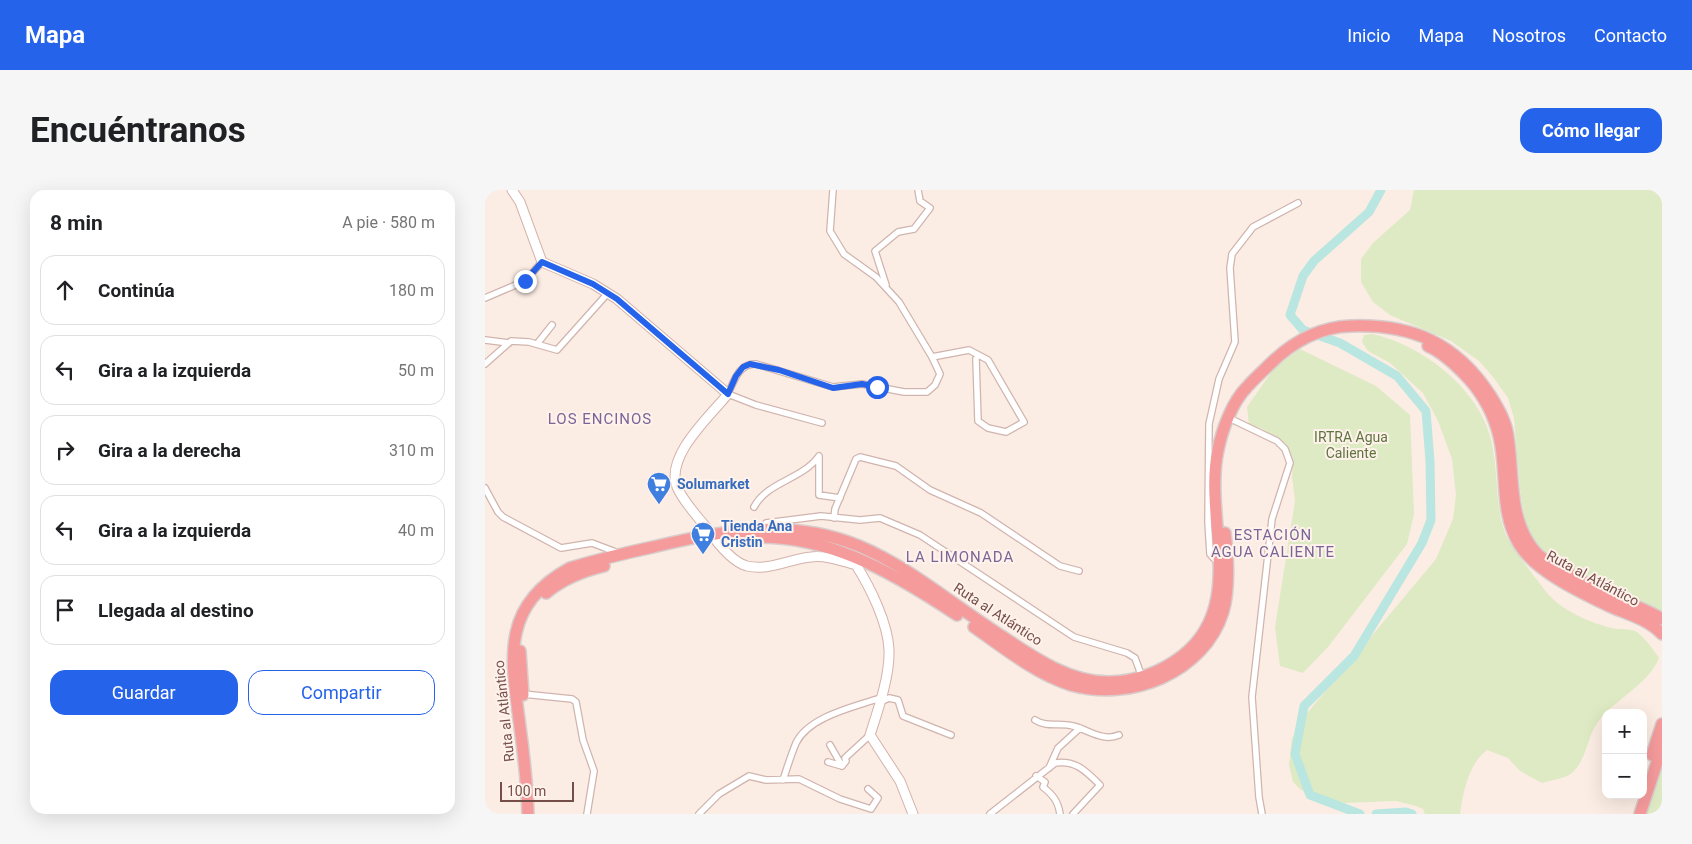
<!DOCTYPE html>
<html lang="es">
<head>
<meta charset="utf-8">
<style>
	body { margin:0; font-family:Roboto,sans-serif; background:#f6f6f6; color:#202124 }
	.controls { position:absolute; right:15px; bottom:15px; display:grid; overflow:hidden; border-radius:10px; box-shadow:0 5px 20px #0002 }
	.controls button { width:45px; height:45px; display:grid; place-items:center; padding:0; border:0; border-bottom:1px solid #e0e0e0; background:#fff; color:#202124; font:25px sans-serif }
	.scale { position:absolute; left:15px; bottom:12px; width:74px; box-sizing:border-box; padding-left:5px; border:2px solid #754e4a; border-top:0; font-size:14px; line-height:18px; white-space:nowrap; color:#754e4a; -webkit-text-stroke:4px #fff2eb; paint-order:stroke }
	.stop { position:absolute; width:15px; height:15px; margin:-11px; border:4px solid #2563eb; border-radius:50%; background:#fff }
	.stop.end { background:#2563eb; border-color:#fff; box-shadow:0 1px 5px #0008 }
	.list { margin:0; padding:0; list-style:none }
	h2 { display:flex; justify-content:space-between; align-items:center; height:65px; margin:0; padding:0 20px; font-size:21px }
	h2 small { font-size:16px; font-weight:400; color:#757577 }
	.list li { display:grid; grid-template-columns:32px 1fr auto; gap:15px; align-items:center; box-sizing:border-box; height:70px; margin:0 10px 10px; padding:0 10px; border:1px solid #e0e0e0; border-radius:15px }
	.list b { display:block; font-size:19px; white-space:nowrap }
	.list em { font-size:16px; font-style:normal; color:#757577 }
	.actions { display:flex; gap:10px; padding:15px 20px }
	.actions a { flex:1; padding:11px 0; border:1px solid #2563eb; border-radius:15px; text-align:center; font-size:18px; color:#2563eb }
	.actions .main { background:#2563eb; color:#fff }
	.icon { flex:none; width:28px; height:28px; fill:none; stroke:currentColor; stroke-width:2; stroke-linecap:round; stroke-linejoin:round }
	.map { position:relative; flex:none; width:1177px; height:624px; overflow:hidden; border-radius:15px }
	header { display:flex; align-items:center; gap:30px; box-sizing:border-box; height:70px; padding:0 25px; background:#2563eb; color:#fff }
	header strong { font-size:24px }
	nav { display:flex; gap:28px; margin-inline-start:auto; font-size:18px }
	.intro { display:flex; align-items:center; justify-content:space-between; box-sizing:border-box; height:120px; padding:0 30px }
	h1 { margin:0; font-size:35px }
	.button { padding:12px 22px; border-radius:15px; background:#2563eb; color:#fff; font-size:18px; font-weight:700 }
	main { display:flex; gap:30px; padding:0 30px }
	aside { flex:1; background:#fff; border-radius:15px; box-shadow:0 5px 20px #0002 }
	.map>svg:first-child { display:block }
	.green { fill:#ddeac3 }
	.lines { fill:none; stroke-linecap:round; stroke-linejoin:round }
	.river { stroke:#b9e6e0; stroke-width:9 }
	.street-casing { stroke:#d0b4ae; stroke-width:8 }
	.secondary-casing { stroke:#d3b2ab; stroke-width:11 }
	.highway-casing { stroke:#d8cdcc; stroke-width:14 }
	.street { stroke:#fff; stroke-width:5.5 }
	.secondary { stroke:#fff; stroke-width:9 }
	.highway { stroke:#f69b9c; stroke-width:11 }
	.route { stroke:#2563eb; stroke-width:6 }
	.labels { text-anchor:middle; stroke-width:4; stroke-linejoin:round; paint-order:stroke }
	.park-label { font-size:14px; fill:#5e743f; stroke:#fff2eb }
	.shop-label { font-size:14px; font-weight:bold; fill:#366cbe; stroke:#fff2eb; text-anchor:start }
	.street-label { font-size:14px; fill:#754e4a; stroke:#fff2eb }
	.neighbourhood-label { font-size:15px; letter-spacing:1px; fill:#7a6598; stroke:#fff2eb }
</style>
</head>
<body>
<header>
<strong>Mapa</strong>
<nav><a>Inicio</a><a>Mapa</a><a>Nosotros</a><a>Contacto</a></nav>
</header>
<div class="intro"><h1>Encuéntranos</h1><a class="button">Cómo llegar</a></div>
<main>
<aside>
<h2>8 min<small>A pie · 580 m</small></h2>
<ul class="list">
<li><svg class="icon" aria-label="ahead" viewBox="0 0 24 24"><path d="M12 20V5M6 11l6-6 6 6"/></svg><div><b>Continúa</b></div><em>180 m</em></li>
<li><svg class="icon" aria-label="left" viewBox="0 0 24 24"><path d="M17 20v-9H6M10 6l-5 5 5 5"/></svg><div><b>Gira a la izquierda</b></div><em>50 m</em></li>
<li><svg class="icon" aria-label="right" viewBox="0 0 24 24"><path d="M7 20v-9h11M14 6l5 5-5 5"/></svg><div><b>Gira a la derecha</b></div><em>310 m</em></li>
<li><svg class="icon" aria-label="left" viewBox="0 0 24 24"><path d="M17 20v-9H6M10 6l-5 5 5 5"/></svg><div><b>Gira a la izquierda</b></div><em>40 m</em></li>
<li><svg class="icon" aria-label="arrive" viewBox="0 0 24 24"><path d="M6 21V4h12l-3 4 3 4H6"/></svg><div><b>Llegada al destino</b></div></li>
</ul>
<div class="actions"><a class="main">Guardar</a><a>Compartir</a></div>
</aside>
<div class="map">
<svg width="1177" height="624" viewBox="0 0 1177 624">
	<rect width="100%" height="100%" fill="#fcede4"/>
	<path class="green" d="M929 0H1177V427L1058 363 1041 339 1035 299 1029 228 1023 208 1008 187 994 171 966 151 905 125 888 112 876 92V69L888 53 925 20Z
		M887 144C935 154 992 197 1005 246 1014 277 1009 312 1020 343 1023 352 1058 399 1066 407 1080 422 1107 433 1126 438 1134 440 1145 438 1152 442 1161 449 1168 459 1174 468 1163 495 1130 509 1113 532 1101 548 1103 568 1087 583 1080 589 1065 590 1057 593L1035 581 1023 568 1002 560C984 573 978 602 975 624H940L938 619 931 616 911 611 859 613 816 600 808 592 804 575 807 548 823 522 951 369 968 329 971 305 967 269 953 231 938 203 905 173 883 161 877 152 879 145Z
		M815 159 891 196 925 225 929 324 922 354 843 457 818 483 795 476 790 437 810 311 807 286 808 271 801 254 776 238 764 235 762 217 789 178Z
		M1177 572V624H1162Z"/>
	<g class="lines">
		<path class="river" d="M875 624 825 605 810 564 819 516 869 466 937 353 946 330 945 271 941 221 912 186 855 153 818 140 805 125 818 86 829 71 884 22 896 0
			M891 624 921 622 927 624"/>
		<defs>
			<path id="street" d="M401 95 390 61 413 42 429 39 445 18 435 11 433 0
				M0 108 40 91 57 72
				M0 150 24 153
				M52 154 67 135
				M447 167 484 160 503 170 539 232 521 242 503 238 493 231 491 169
				M0 174 26 151 44 152 72 160 123 103
				M744 228 792 251 800 259 805 273 787 329 767 507 774 607 777 624
				M337 233 271 215 243 204C249 191 254 173 271 174L348 197 377 194 419 202H442L450 195 455 184 447 167 414 112 391 87 359 64 345 41 348 0
				M0 298 13 322 18 327 76 358 107 353 136 364
				M269 317C283 291 317 290 334 266V305L355 308
				M349 328 350 319 371 269 375 267 411 276 445 300 496 323 575 376 594 381
				M275 338 281 333 336 326 375 330 395 328 435 345 589 447 642 463 650 468 657 487
				M732 372 725 364 723 332 724 234 734 189 750 152 745 78 747 64 768 37 813 13
				M38 504 87 509 91 512 98 550 109 581 102 624
				M395 512 404 508 413 510 418 526 466 545
				M550 530C562 538 575 532 588 536 604 540 618 552 634 545
				M345 555 357 576
				M343 572 357 576 361 571 360 568 385 545
				M564 578 573 558 595 538
				M551 586 560 592 558 597C568 605 573 611 575 624
				M298 590C302 578 306 565 311 553 324 526 370 517 395 508
				M214 624 234 604 264 586 281 590 314 589 355 609 386 619 393 608 383 599
				M505 624 570 573C591 570 601 581 615 595L588 624"/>
			<path id="secondary" d="M27 0 35 12 57 72 108 94 132 109 243 204C225 226 180 266 192 297 198 311 211 325 221 337 230 350 246 372 262 376 285 381 304 369 326 367 340 365 357 371 371 375 385 397 403 433 404 460 405 486 393 520 385 545L415 591 428 624"/>
			<path id="highway" d="M943 156C959 163 972 176 984 189 998 205 1009 225 1014 246 1023 281 1014 321 1034 354 1050 381 1095 402 1124 416 1142 424 1163 429 1177 444
				M254 348C336 340 406 381 472 425
				M61 403C78 389 98 381 119 376
				M489 437C519 458 551 484 586 495 645 512 719 483 738 422 745 398 743 368 740 343
				M35 461 38 505
				M1167 565 1177 534
				M43 624C42 594 39 566 35 537 26 469 15 416 85 378 112 370 140 363 168 357 238 340 306 328 374 356 422 376 463 411 506 439 541 462 581 493 625 492 651 491 676 482 697 466 763 415 718 328 733 260 737 240 747 212 762 197 769 189 777 182 784 175 806 153 834 137 866 136 927 134 971 153 1005 205 1013 218 1021 231 1023 247 1029 285 1023 327 1048 359 1056 370 1068 375 1080 381 1095 390 1111 400 1128 407 1145 414 1161 419 1177 429
				M1155 624 1177 557"/>
		</defs>
		<use href="#street" class="street-casing"/>
		<use href="#secondary" class="secondary-casing"/>
		<use href="#highway" class="highway-casing"/>
		<use href="#street" class="street"/>
		<use href="#secondary" class="secondary"/>
		<use href="#highway" class="highway"/>
	</g>
	<g class="lines">
		<path class="route" d="M40 91 57 72 108 94 132 109 243 204 251 186 258 177 265 174 294 180 348 198 377 194 392 197"/>
	</g>
	<defs>
		<symbol id="supermarket-pin" viewBox="-11 -11 22 30"><path d="M0 17L-7.5 6A9.5 9.5 0 1 1 7.5 6Z" fill="#3f7fe0" stroke="#fff2eb"/><path d="M-6-5.5h2.5l.6 2H6L4.5 2H-2.5L-4.4-4H-6ZM-1.5 3.2a1.3 1.3 0 1 0 .1 0ZM3 3.2a1.3 1.3 0 1 0 .1 0Z" fill="#fff"/></symbol>
	</defs>
	<g fill-rule="evenodd">
		<use href="#supermarket-pin" x="160" y="280" width="28" height="38"/>
		<use href="#supermarket-pin" x="204" y="330" width="28" height="38"/>
	</g>
	<g class="labels">
		<g class="park-label">
			<text x="866" y="252">IRTRA Agua<tspan x="866" dy="16">Caliente</tspan></text>
		</g>
		<g class="shop-label">
			<text x="192" y="299">Solumarket</text>
			<text x="236" y="341">Tienda Ana<tspan x="236" dy="16">Cristin</tspan></text>
		</g>
		<g class="street-label">
			<text transform="translate(1108 388) rotate(28)" y="5">Ruta al Atlántico</text>
			<text transform="translate(513 424) rotate(33)" y="5">Ruta al Atlántico</text>
			<text transform="translate(19 521) rotate(-96)" y="5">Ruta al Atlántico</text>
		</g>
		<g class="neighbourhood-label">
			<text x="115" y="234">LOS ENCINOS</text>
			<text x="788" y="350">ESTACIÓN<tspan x="788" dy="17">AGUA CALIENTE</tspan></text>
			<text x="475" y="372">LA LIMONADA</text>
		</g>
	</g>
</svg>
<div class="controls">
<button>+</button>
<button>−</button>
</div>
<div class="scale">100 m</div>
<div class="stop" style="left:392px;top:197px"></div>
<div class="stop end" style="left:40px;top:91px"></div>
</div>
</main>
</body>
</html>
